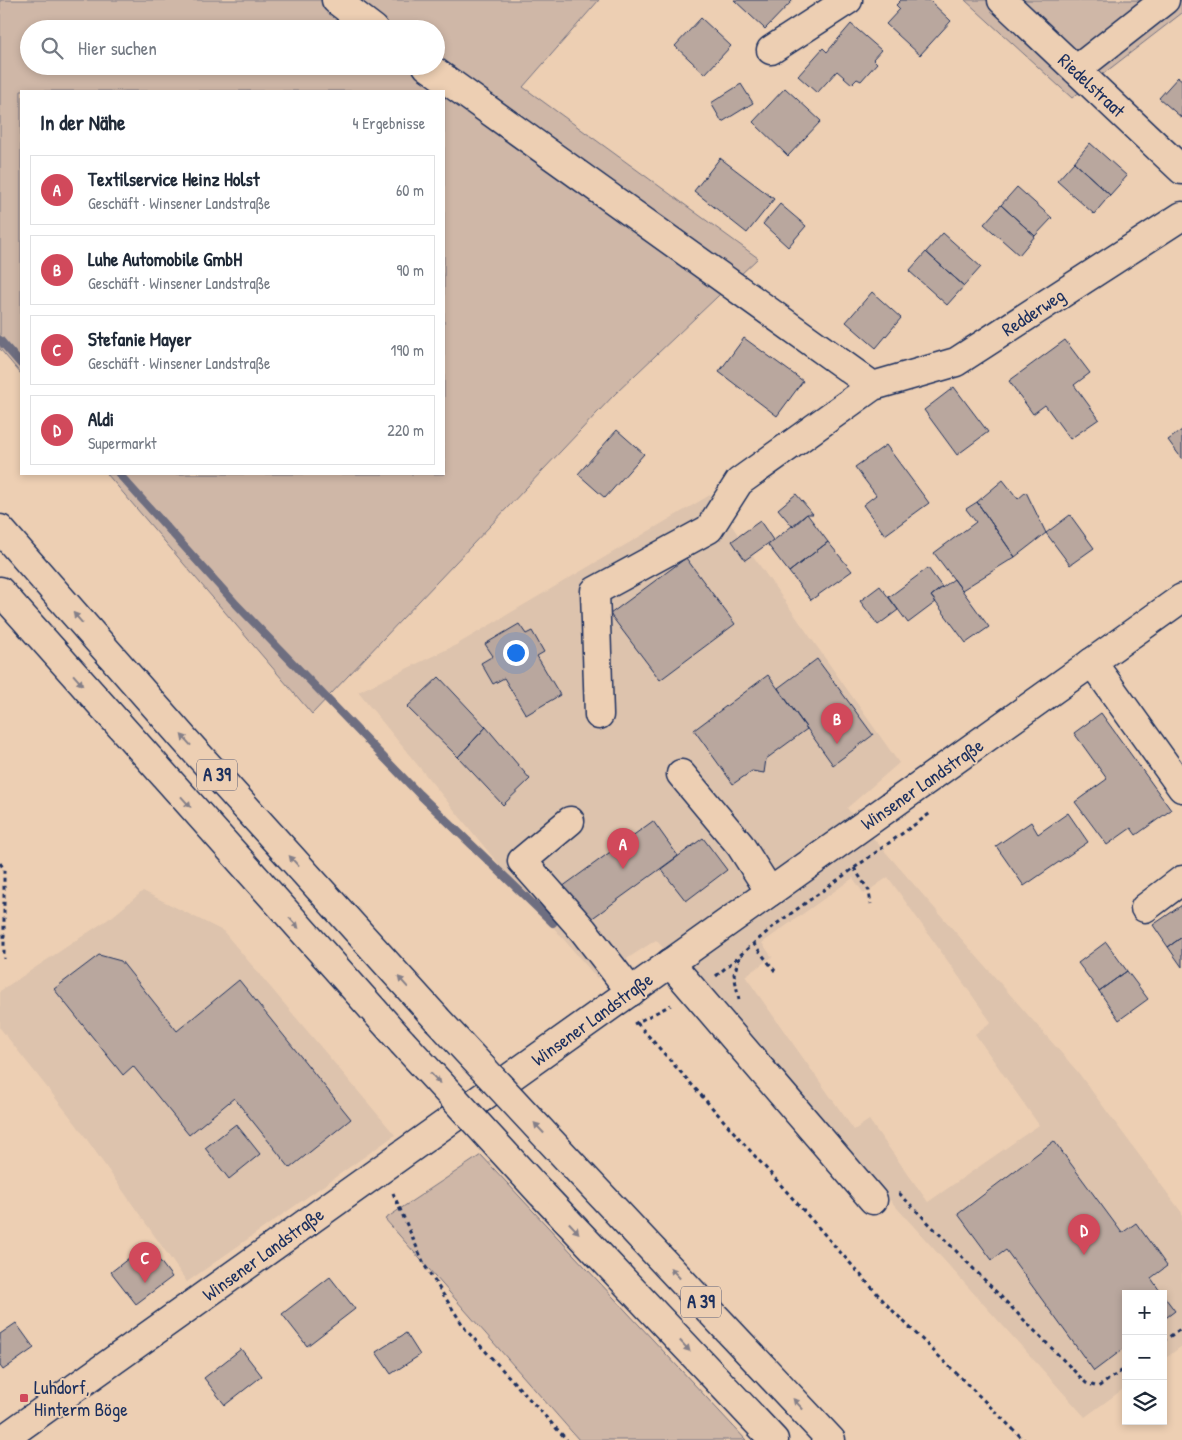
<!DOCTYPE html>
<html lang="de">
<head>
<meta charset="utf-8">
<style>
	body { margin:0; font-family:"Patrick Hand",sans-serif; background:#f6f6f7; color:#1f2937 }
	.controls { position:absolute; right:15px; bottom:15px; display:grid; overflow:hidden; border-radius:0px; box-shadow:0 2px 8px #0003 }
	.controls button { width:45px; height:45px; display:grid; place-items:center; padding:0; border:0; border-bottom:1px solid #e0e1e3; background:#fff; color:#1f2937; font:25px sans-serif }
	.you { position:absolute; left:515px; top:652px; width:18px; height:18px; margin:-12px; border:4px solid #fff; border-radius:50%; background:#1a73e8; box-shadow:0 0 0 8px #1a73e833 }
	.badge { display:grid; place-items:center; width:32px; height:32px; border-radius:50%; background:#d1495b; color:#fff; font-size:16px; font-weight:700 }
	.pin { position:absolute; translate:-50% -41px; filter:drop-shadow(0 1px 2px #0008) }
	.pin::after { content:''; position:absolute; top:26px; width:18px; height:15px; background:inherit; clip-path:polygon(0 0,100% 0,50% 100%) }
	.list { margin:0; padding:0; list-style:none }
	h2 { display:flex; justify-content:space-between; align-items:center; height:65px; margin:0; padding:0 20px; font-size:21px }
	h2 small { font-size:16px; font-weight:400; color:#747a83 }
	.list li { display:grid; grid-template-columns:32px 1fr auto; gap:15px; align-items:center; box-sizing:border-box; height:70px; margin:0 10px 10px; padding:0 10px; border:1px solid #e0e1e3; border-radius:0px }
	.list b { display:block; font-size:19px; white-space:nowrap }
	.list p { margin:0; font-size:16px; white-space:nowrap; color:#747a83 }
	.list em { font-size:16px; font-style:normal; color:#747a83 }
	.icon { flex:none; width:28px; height:28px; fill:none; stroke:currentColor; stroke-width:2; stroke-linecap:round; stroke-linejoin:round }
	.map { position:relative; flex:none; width:1182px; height:1440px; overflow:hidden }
	.search { position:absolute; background:#fff; box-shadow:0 2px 8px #0003; left:20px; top:20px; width:425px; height:55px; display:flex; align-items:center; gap:12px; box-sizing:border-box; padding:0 18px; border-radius:28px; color:#747a83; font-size:19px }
	.panel { position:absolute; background:#fff; box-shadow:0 2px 8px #0003; left:20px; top:90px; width:425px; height:385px; border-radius:0px }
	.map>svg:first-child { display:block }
	.built { fill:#ddc3ad; fill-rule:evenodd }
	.green { fill:#cfb7a7; stroke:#757382; fill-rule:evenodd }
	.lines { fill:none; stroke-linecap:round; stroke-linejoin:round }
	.stream { stroke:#6e6e80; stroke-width:8 }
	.building { fill:#b9a79e; stroke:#1b2f5e }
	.minor-casing { stroke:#1b2f5e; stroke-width:31 }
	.major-casing { stroke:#1b2f5e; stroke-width:31 }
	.highway-casing { stroke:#1b2f5e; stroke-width:31 }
	.path { stroke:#1b2f5e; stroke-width:3; stroke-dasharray:4 4; stroke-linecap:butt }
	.minor { stroke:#edcfb3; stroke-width:28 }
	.major { stroke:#edcfb3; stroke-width:28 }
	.highway { stroke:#edcfb3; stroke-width:28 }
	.highway-bridge-casing { stroke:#1b2f5e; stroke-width:31; stroke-linecap:butt }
	.highway-bridge { stroke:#edcfb3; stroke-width:28 }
	.oneway { fill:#847f88 }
	.poi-dot { fill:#d1495b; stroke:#edcfb3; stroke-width:2 }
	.labels { text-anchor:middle; stroke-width:4; stroke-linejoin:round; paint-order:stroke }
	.shield { fill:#edcfb3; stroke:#5a5f78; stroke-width:1 }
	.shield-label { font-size:18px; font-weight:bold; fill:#1b2f5e }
	.street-label { font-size:19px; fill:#1b2f5e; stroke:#edcfb3 }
	.poi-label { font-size:19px; fill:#1b2f5e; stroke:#edcfb3; text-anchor:start }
</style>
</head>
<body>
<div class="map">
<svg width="1182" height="1440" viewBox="0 0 1182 1440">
	<rect width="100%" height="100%" fill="#edcfb3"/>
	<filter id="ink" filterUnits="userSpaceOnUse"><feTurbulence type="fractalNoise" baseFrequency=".02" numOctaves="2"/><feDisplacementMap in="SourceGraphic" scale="10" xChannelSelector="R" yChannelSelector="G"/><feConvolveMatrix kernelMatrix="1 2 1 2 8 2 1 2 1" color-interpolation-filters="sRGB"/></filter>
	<g filter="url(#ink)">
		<path class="built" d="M710 495 899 763 847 808 1077 1071 1182 1213V1346L1163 1360V1294L1151 1278 1167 1266 1136 1223 1122 1233 1054 1141 970 1203 971 1204 958 1214 992 1260 1006 1250 1094 1370 1126 1347V1387L1085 1417 656 940 597 978 491 855 358 692 456 645ZM888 877 991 1022 975 1034 1039 1125 928 1202 869 1120 854 1130 745 976 772 957 762 943 853 878 864 894Z
			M143 891 223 931 395 1135 187 1282 76 1124 0 1028V991L113 916Z"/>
		<path class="green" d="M0 0H599L523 87 758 258 615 394 312 714 107 474H444V91H21V374L0 349ZM29 29H436V66H29Z
			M965 0H1182V13L1072 98Z
			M481 1155 746 1440H579L385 1219Z"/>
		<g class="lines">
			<path class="stream" d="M0 340 21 364
				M119 474 235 603 419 794 553 923"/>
		</g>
		<path class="building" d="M734 0H793L765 29Z
			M901 0H929L951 21 920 55 886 24 900 9 896 5Z
			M701 18 731 46 705 74 675 46Z
			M851 24 881 50 873 59 877 63 861 81 857 79 852 84 837 71 817 93 798 76 823 48 827 52Z
			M1178 77 1182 80V118L1159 98Z
			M741 84 753 103 722 122 711 103Z
			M785 88 821 121 788 156 753 122Z
			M1090 143 1127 176 1110 195 1074 162Z
			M720 158 774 199 747 233 694 191Z
			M1074 162 1110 195 1094 214 1057 181Z
			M1017 187 1052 218 1035 236 1001 205Z
			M780 204 806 226 788 247 763 224Z
			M1001 205 1035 236 1019 255 984 224Z
			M943 233 981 267 964 286 926 252Z
			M926 252 964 286 947 305 909 271Z
			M872 292 901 318 876 348 846 322Z
			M744 338 803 381 777 416 719 372Z
			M1065 340 1090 373 1074 385 1099 419 1070 439 1045 405 1033 414 1009 381Z
			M954 387 988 432 957 455 924 410Z
			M617 430 644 454 605 498 578 474Z
			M1182 430V459L1168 440Z
			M886 445 929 503 885 535 863 505 876 495 855 467Z
			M1003 480 1018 499 1026 492 1046 533 1015 557 977 502Z
			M796 494 813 514H807L793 527 778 509Z
			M977 502 1015 557 962 590 934 553 976 522 966 509Z
			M807 514 828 542 789 572 768 545Z
			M1070 515 1094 548 1070 565 1046 533Z
			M760 521 773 540 745 560 732 541Z
			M828 542 852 571 811 600 789 572Z
			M686 558 735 624 660 680 610 614Z
			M928 568 942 587 931 596 936 602 908 623 889 597Z
			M954 579 989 627 966 643 931 596Z
			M880 586 898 610 878 625 860 601Z
			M519 624 526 634 532 631 544 652 537 656 560 695 526 715 504 678 493 684 481 663 493 656 485 644Z
			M817 659 873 735 833 765 778 688Z
			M768 675 807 729 766 759 764 773 752 771 733 784 694 730Z
			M439 677 486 727 458 757 407 707Z
			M1101 713 1171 810 1136 835 1131 828 1107 845 1075 802 1107 779 1074 733Z
			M486 727 530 779 503 805 458 757Z
			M1068 813 1088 842 1024 886 996 846 1031 822 1038 834Z
			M653 821 678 856 587 922 562 887Z
			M703 838 727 870 686 901 661 869Z
			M1182 905V937L1168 947 1153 925Z
			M1182 937V967L1168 947Z
			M1106 942 1127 971 1099 991 1078 963Z
			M99 955 121 961 177 1031 239 980 351 1119 290 1168 234 1098 189 1135 133 1066 123 1075 54 989Z
			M1127 971 1148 999 1119 1020 1099 991Z
			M236 1124 260 1154 229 1179 205 1148Z
			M1054 1141 1122 1233 1136 1223 1167 1266 1151 1278 1162 1294H1126V1347L1094 1371 1006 1250 992 1260 958 1214Z
			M147 1244 172 1277 136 1304 111 1272Z
			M330 1277 355 1309 307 1346 282 1314Z
			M1163 1295 1175 1311 1163 1320Z
			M16 1323 34 1348 3 1370 0 1366V1334Z
			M406 1333 420 1355 391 1374 376 1352Z
			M241 1349 262 1376 225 1405 204 1378Z"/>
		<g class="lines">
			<defs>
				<path id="minor" d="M336 0 374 29
					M1002 0 1182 170
					M771 50 848 0
					M427 66 873 386 739 482 709 529 595 591 599 715
					M1076 70 1165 0
					M873 386 956 362 1182 216
					M1092 662 1182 788
					M681 774 740 845 770 892
					M570 821 522 861 583 930 631 992
					M1145 908 1182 880
					M670 963 873 1200"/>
				<path id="major" d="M2 1440 1182 598"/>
				<path id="highway" d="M0 529 185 740 436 1018
					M0 591 402 1042
					M572 1164 831 1440
					M540 1192 774 1440"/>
			</defs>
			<use href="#minor" class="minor-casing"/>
			<use href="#major" class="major-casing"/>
			<use href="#highway" class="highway-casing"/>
			<path class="path" d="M0 863 4 869V959
				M854 868 869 891 871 904
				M753 943 775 971
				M716 976 775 925 932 812
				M739 1000 734 974 740 956
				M637 1023 889 1307 1024 1440
				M634 1024 671 1005
				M393 1193 425 1266 466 1330 567 1440
				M899 1193 1086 1383 1098 1387 1126 1368
				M1163 1341 1182 1328"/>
			<use href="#minor" class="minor"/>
			<use href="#major" class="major"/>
			<use href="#highway" class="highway"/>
			<defs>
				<path id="highway-bridge" d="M436 1018 572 1164
					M402 1042 540 1192"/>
			</defs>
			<use href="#highway-bridge" class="highway-bridge-casing"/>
			<use href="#highway-bridge" class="highway-bridge"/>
		</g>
		<defs><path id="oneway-solid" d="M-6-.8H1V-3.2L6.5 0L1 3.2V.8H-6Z" transform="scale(1.25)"/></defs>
		<g class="oneway">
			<use href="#oneway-solid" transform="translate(78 618) rotate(-131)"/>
			<use href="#oneway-solid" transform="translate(78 680) rotate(49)"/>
			<use href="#oneway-solid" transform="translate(186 740) rotate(-132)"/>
			<use href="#oneway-solid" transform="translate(186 802) rotate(48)"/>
			<use href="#oneway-solid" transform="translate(294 861) rotate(-132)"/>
			<use href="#oneway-solid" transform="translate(294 923) rotate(48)"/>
			<use href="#oneway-solid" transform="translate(403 982) rotate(-132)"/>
			<use href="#oneway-solid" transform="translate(435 1078) rotate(47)"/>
			<use href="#oneway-solid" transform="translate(539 1128) rotate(-133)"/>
			<use href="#oneway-solid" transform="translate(574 1228) rotate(47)"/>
			<use href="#oneway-solid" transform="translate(675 1273) rotate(-133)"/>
			<use href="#oneway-solid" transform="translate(685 1346) rotate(47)"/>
			<use href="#oneway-solid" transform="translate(798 1404) rotate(-133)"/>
		</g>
	</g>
	<rect class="poi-dot" x="19" y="1393" width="10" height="10" rx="2.5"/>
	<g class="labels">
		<g class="shield">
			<rect x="197" y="759.5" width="40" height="31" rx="4"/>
			<rect x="681" y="1286.5" width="40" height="31" rx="4"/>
		</g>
		<g class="shield-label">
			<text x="217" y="781">A 39</text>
			<text x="701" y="1308">A 39</text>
		</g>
		<g class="street-label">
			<text transform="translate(1092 85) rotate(43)" y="7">Riedelstraat</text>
			<text transform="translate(1033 312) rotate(-33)" y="7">Redderweg</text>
			<text transform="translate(922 784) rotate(-35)" y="7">Winsener Landstraße</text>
			<text transform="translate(592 1019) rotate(-36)" y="7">Winsener Landstraße</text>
			<text transform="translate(263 1254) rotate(-36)" y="7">Winsener Landstraße</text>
		</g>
		<g class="poi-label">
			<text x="34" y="1394">Luhdorf,<tspan x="34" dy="22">Hinterm Böge</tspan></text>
		</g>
	</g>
</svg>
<div class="controls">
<button>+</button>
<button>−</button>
<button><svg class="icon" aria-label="layers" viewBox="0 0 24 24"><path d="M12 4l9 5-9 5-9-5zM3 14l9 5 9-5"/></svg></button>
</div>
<div class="you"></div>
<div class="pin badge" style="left:623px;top:869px">A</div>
<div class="pin badge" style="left:837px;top:744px">B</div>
<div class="pin badge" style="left:145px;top:1283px">C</div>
<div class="pin badge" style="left:1084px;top:1255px">D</div>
<div class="search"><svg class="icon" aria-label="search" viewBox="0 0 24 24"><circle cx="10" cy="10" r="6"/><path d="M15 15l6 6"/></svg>Hier suchen</div>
<section class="panel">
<h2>In der Nähe<small>4 Ergebnisse</small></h2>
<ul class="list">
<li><span class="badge">A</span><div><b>Textilservice Heinz Holst</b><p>Geschäft · Winsener Landstraße</p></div><em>60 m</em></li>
<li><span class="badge">B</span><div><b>Luhe Automobile GmbH</b><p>Geschäft · Winsener Landstraße</p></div><em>90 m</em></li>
<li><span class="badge">C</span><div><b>Stefanie Mayer</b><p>Geschäft · Winsener Landstraße</p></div><em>190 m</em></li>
<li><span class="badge">D</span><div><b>Aldi</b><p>Supermarkt</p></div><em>220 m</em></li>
</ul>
</section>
</div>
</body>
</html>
